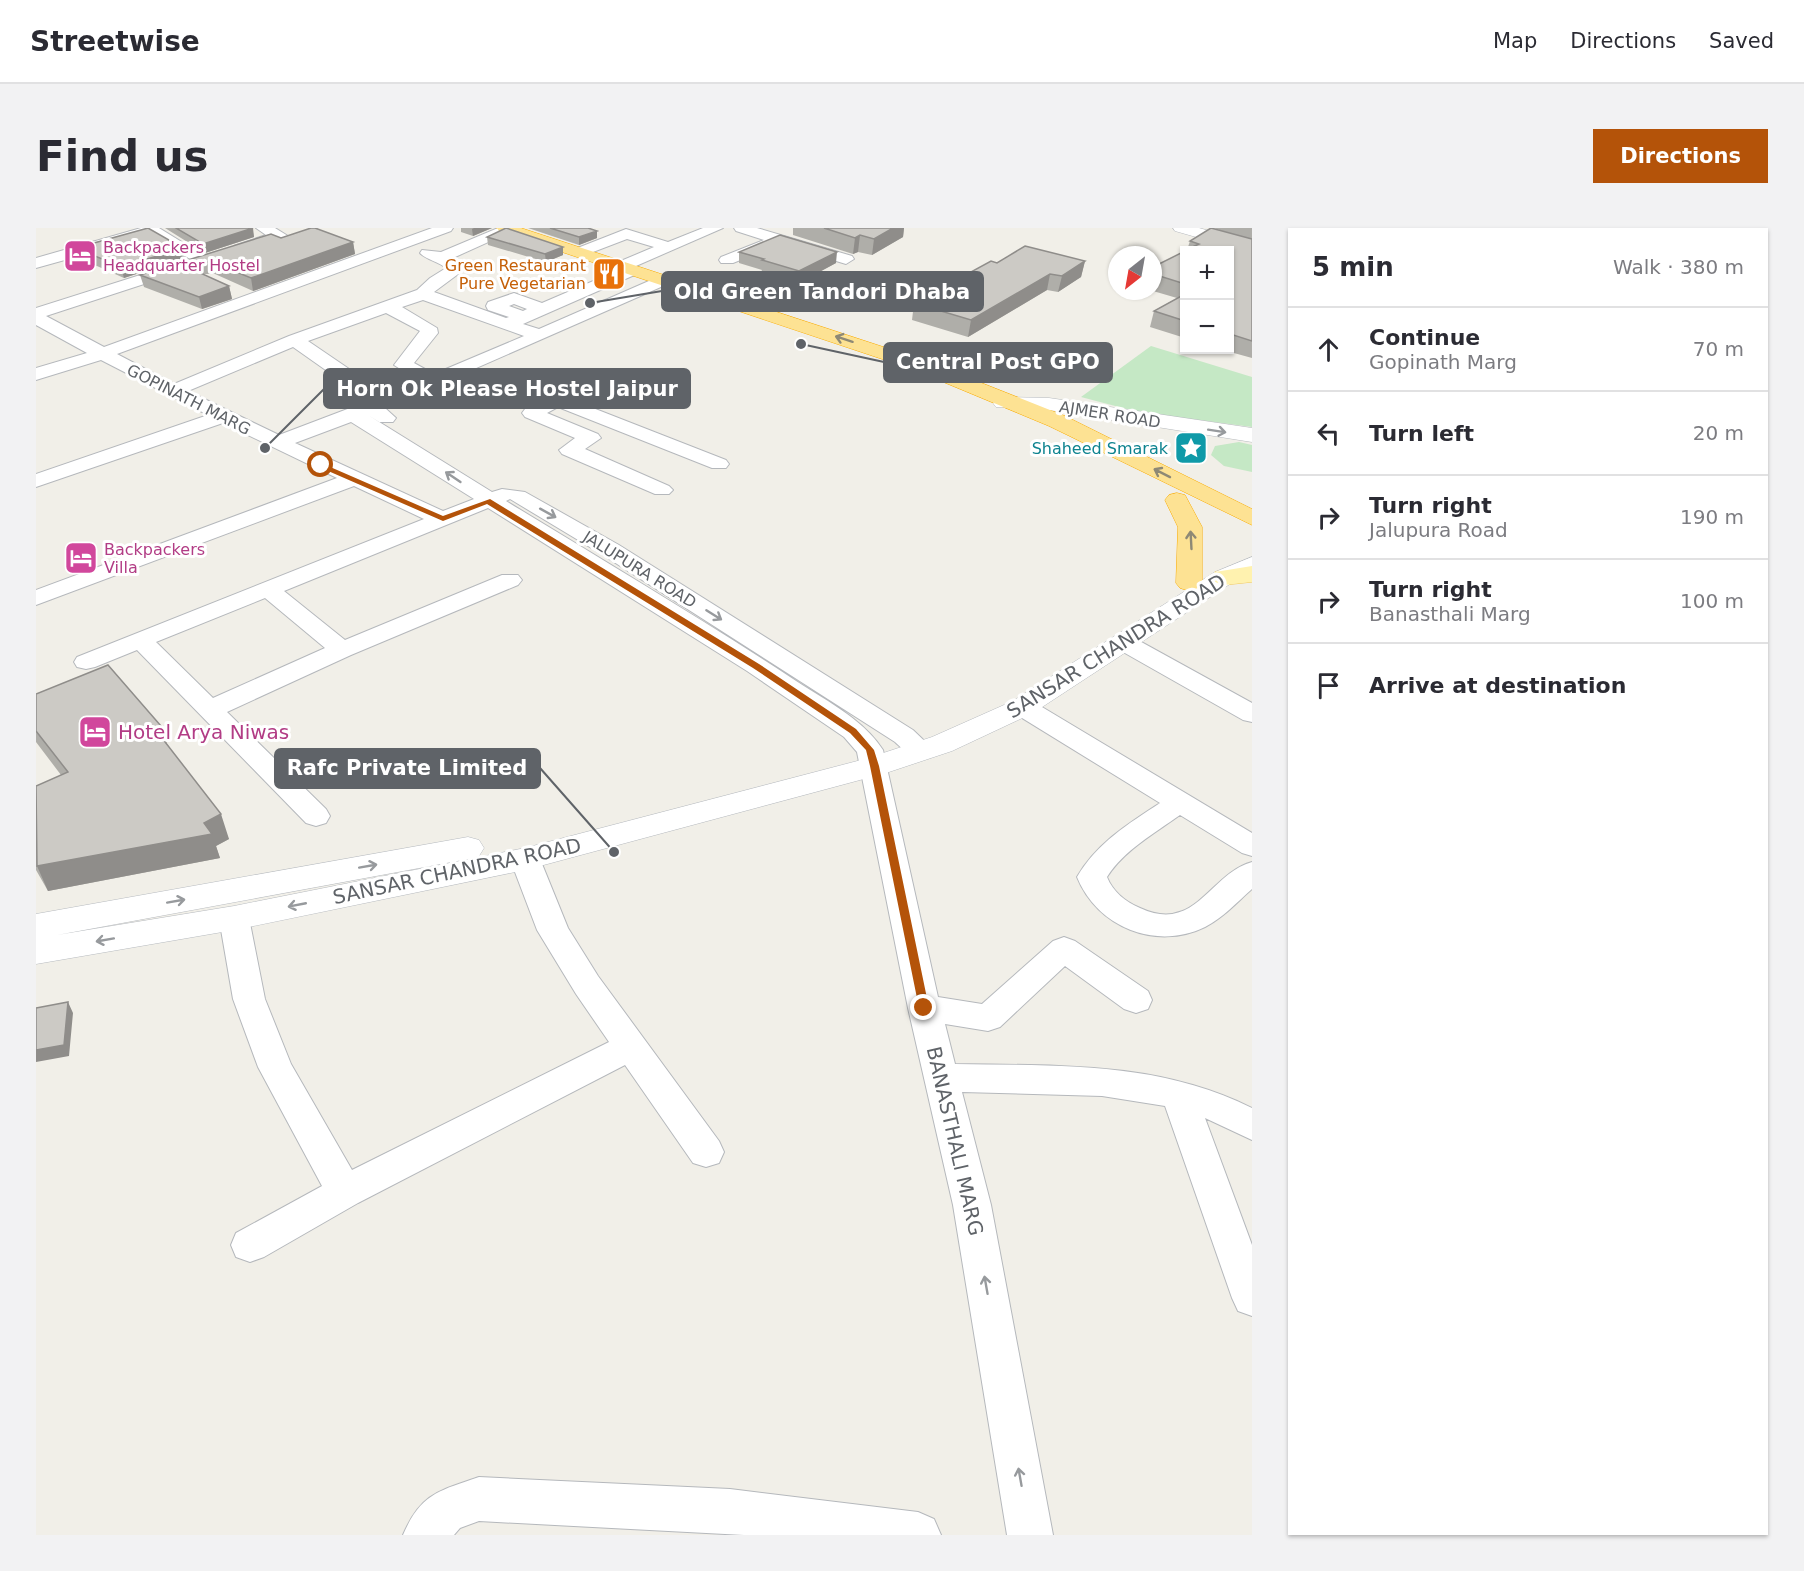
<!DOCTYPE html>
<html lang="en">
<head>
<meta charset="utf-8">
<style>
	body { margin:0; font-family:"DejaVu Sans",sans-serif; background:#f2f2f3; color:#2b2b33 }
	.controls { position:absolute; right:18px; top:18px; display:grid; overflow:hidden; border-radius:0px; box-shadow:0 2px 4px #0004 }
	.controls button { width:54px; height:54px; display:grid; place-items:center; padding:0; border:0; border-bottom:2px solid #e1e1e2; background:#fff; color:#2b2b33; font:30px sans-serif }
	.compass { position:absolute; left:1072px; top:18px; width:54px; height:54px; border-radius:50%; background:#fff; box-shadow:0 2px 4px #0004; rotate:211deg }
	.stop { position:absolute; width:18px; height:18px; margin:-14px; border:4px solid #b45309; border-radius:50%; background:#fff }
	.stop.end { background:#b45309; border-color:#fff; box-shadow:0 2px 6px #0008 }
	.list { margin:0; padding:0; list-style:none }
	h2 { display:flex; justify-content:space-between; align-items:center; height:78px; margin:0; padding:0 24px; font-size:26px }
	h2 small { font-size:20px; font-weight:400; color:#7c7c81 }
	.list li { display:grid; grid-template-columns:39px 1fr auto; gap:18px; align-items:center; box-sizing:border-box; height:84px; padding:0 24px; border-top:2px solid #e1e1e2 }
	.list b { display:block; font-size:22px; white-space:nowrap }
	.list p { margin:0; font-size:20px; white-space:nowrap; color:#7c7c81 }
	.list em { font-size:20px; font-style:normal; color:#7c7c81 }
	.icon { flex:none; width:33px; height:33px; fill:none; stroke:currentColor; stroke-width:2; stroke-linecap:round; stroke-linejoin:round }
	.map { position:relative; flex:none; width:1216px; height:1307px; overflow:hidden; border-radius:0px }
	header { display:flex; align-items:center; gap:36px; box-sizing:border-box; height:84px; padding:0 30px; background:#fff; border-bottom:2px solid #e1e1e2 }
	header strong { font-size:28px }
	nav { display:flex; gap:33px; margin-inline-start:auto; font-size:21px }
	.intro { display:flex; align-items:center; justify-content:space-between; box-sizing:border-box; height:144px; padding:0 36px }
	h1 { margin:0; font-size:42px }
	.button { padding:15px 27px; border-radius:0px; background:#b45309; color:#fff; font-size:21px; font-weight:700 }
	main { display:flex; gap:36px; padding:0 36px }
	aside { flex:1; background:#fff; border-radius:0px; box-shadow:0 2px 4px #0004 }
	.map>svg:first-child { display:block }
	.green { fill:#c5e8c5 }
	.lines { fill:none; stroke-linecap:round; stroke-linejoin:round }
	.street-casing { stroke:#b5b8bc; stroke-width:2 }
	.secondary-casing { stroke:#b6babf; stroke-width:1 }
	.primary-casing { stroke:#f2c960; stroke-width:1 }
	.highway-casing { stroke:#f9ab00; stroke-width:1 }
	.street { fill:#fff; fill-rule:evenodd }
	.secondary { fill:#fff; fill-rule:evenodd }
	.primary { fill:#fff2af; fill-rule:evenodd }
	.highway { fill:#fde293; fill-rule:evenodd }
	.wall { fill:#afaea9 }
	.shaded-wall { fill:#8f8d8a }
	.building { fill:#cccac5; stroke:#8f8d8a; stroke-width:1.5 }
	.oneway { stroke:#8e8975 }
	.oneway2 { stroke:#979a9d }
	.route { fill:#b45309 }
	.labels { text-anchor:middle; stroke-width:6; stroke-linejoin:round; paint-order:stroke }
	.far-hotel-label { font-size:16px; fill:#b23c85; stroke:#fff; text-anchor:start }
	.far-food-label { font-size:16px; fill:#c56008; stroke:#fff; text-anchor:end }
	.far-street-label { font-size:16px; fill:#5f6368; stroke:#fff }
	.far-culture-label { font-size:16px; fill:#0d838f; stroke:#fff; text-anchor:end }
	.street-label { font-size:20px; fill:#5f6368; stroke:#fff }
	.hotel-label { font-size:20px; fill:#b23c85; stroke:#fff; text-anchor:start }
	.leader { fill:none; stroke:#5f6368; stroke-width:2 }
	.callout-dot { fill:#5f6368; stroke:#fff; stroke-width:2 }
	.callout { fill:#5f6368; stroke:#5f6368; stroke-width:2 }
	.callout-label { font-size:21px; text-anchor:middle; font-weight:bold; fill:#fff }
</style>
</head>
<body>
<header>
<strong>Streetwise</strong>
<nav><a>Map</a><a>Directions</a><a>Saved</a></nav>
</header>
<div class="intro"><h1>Find us</h1><a class="button">Directions</a></div>
<main>
<div class="map">
<svg width="1216" height="1307" viewBox="0 0 1216 1307">
	<rect width="100%" height="100%" fill="#f1efe8"/>
	<path class="green" d="M1115 118 1216 149V199L1102 184 1045 169Z
		M1203 214 1216 217V244L1188 238 1175 227 1179 218Z"/>
	<g class="lines">
		<defs>
			<path id="street" d="M105 0H123L175 32 167 37 161 35 115 8 0 40V30Z
				M220 0H239L252 8 249 11 208 24H198L195 21 198 18 230 7Z
				M396 0H417L415 3 81 126 138 156 253 108 381 62 394 50 410 40C403 34 389 31 384 25L386 22 405 24 462 0 481 1 417 30 429 41 398 64 470 90 473 89 452 82 450 78 452 74 478 65 506 75 583 42 578 38 580 35 618 19 591 11 544 29 536 24 539 21 590 1 632 14 667 0H687L600 38 605 42 603 45 487 96 503 101 622 49H634L636 52 634 55 349 180 360 190 357 194H343L332 187 456 264 466 261 489 264 583 317 877 502 899 523 895 529C878 534 871 525 859 514L567 327 474 271 470 273C565 331 661 388 754 449 786 471 826 489 847 522L902 769 946 776 1017 713 1028 709 1039 713 1112 763 1116 772 1112 781 1100 785 1088 781 1029 738 964 799 952 803 909 796 919 836C1023 838 1121 833 1216 880V912L1169 890 1216 1017V1088L1202 1083 1196 1070 1129 878 1066 868 926 864 955 977 1017 1307H971L917 977 872 780 821 524 808 509 711 443 452 280 248 363 309 412 466 347H482L486 352 482 357 315 427 191 484 290 581 294 588 290 595 280 598 270 595 101 422 59 439 50 441 41 439 38 434 41 429 388 291 318 258 0 377V362L301 250 187 195 0 259V246L172 187 65 132 0 152V140L51 125 0 97V80L139 36H151L153 39 151 42 10 88 68 119ZM387 72 488 108 398 146 378 135 402 105 401 100 366 79ZM478 76 491 81 487 83 473 78ZM350 85 384 103 358 137 383 153 338 171 317 155 321 149 319 145 272 113ZM257 119 301 150 297 156 322 177 243 207 152 163ZM315 194 438 271 407 283 259 215ZM229 370 289 420 177 470 120 414Z
				M698 0H721L816 28 818 31 810 36 744 16 697 35H685L683 32 685 29 728 12 700 3Z
				M521 166 690 232 693 236 690 240H676L522 179 511 185 562 206 565 210 549 221 633 258 637 262 633 266H619L526 226 523 222 539 210 489 189 486 185 489 181Z
				M1089 408 1098 410 1216 475V494L1207 492 1080 420 1077 415 1080 410Z
				M987 471 996 473 1216 605V628L1206 625 1144 587C1119 605 1088 622 1071 649 1077 664 1090 674 1104 680 1160 706 1173 646 1216 634V661C1201 674 1187 690 1169 699 1120 723 1061 699 1041 649 1061 615 1092 596 1124 575L978 485 974 479 978 473Z
				M489 621 499 624 504 631 532 700 562 748 683 913 688 924 683 935 670 939 657 935 589 837 322 975 228 1029 214 1034 200 1029 195 1017 200 1005 286 958 222 839 197 771 183 690 187 682 198 679 209 682 213 690 229 771 255 836 316 942 573 814 540 766 501 702 474 631 479 624Z
				M443 1249 694 1261 882 1284 898 1291 905 1307H708L443 1293 424 1300 418 1307H367C385 1265 403 1263 443 1249Z"/>
			<path id="secondary" d="M1137 0H1163L1216 15V25L1139 3Z
				M967 169 1013 170 1216 200V214L1013 182 960 179 957 175 960 171Z
				M1216 329V345L1197 354 997 485 916 523 850 545 489 642 198 702 0 736V686L432 609 443 612 448 620 443 628 432 631 21 707 198 678 489 620 829 531 896 509 977 473 1179 344Z"/>
			<path id="primary" d="M1216 338V354L1188 357 1179 354 1175 349 1179 344Z"/>
			<path id="highway" d="M461 0H485L890 133 1029 188 1216 281V297L1013 198 876 141 463 3Z
				M1141 265 1149 267 1166 299V355L1162 360 1153 363 1144 360 1140 355 1142 299 1129 272 1133 267Z"/>
		</defs>
		<use href="#street" class="street-casing"/>
		<use href="#secondary" class="secondary-casing"/>
		<use href="#primary" class="primary-casing"/>
		<use href="#highway" class="highway-casing"/>
		<use href="#street" class="street"/>
		<use href="#secondary" class="secondary"/>
		<use href="#primary" class="primary"/>
		<use href="#highway" class="highway"/>
	</g>
	<path class="wall" d="M129 0H216L218 9 169 25Z
		M425 0H456L437 8 425 4Z
		M492 0H552L561 10 543 17Z
		M757 0H868L867 9 836 27 822 24 817 26 757 7Z
		M1178 0H1216V130L1187 122H1194V22H1151L1154 13 1189 4Z
		M451 9 527 27 510 34 452 17Z
		M245 10 317 14 319 26 217 63 179 46H166L193 58 196 71 166 81 108 59 104 47Z
		M40 20 149 30 88 50 43 30Z
		M1149 23V110L1114 99 1118 83 1141 70 1117 63V39Z
		M703 24 800 35 763 55 725 44 726 42 703 35Z
		M1049 33 1045 49 1022 64 1011 62 932 109 876 92 878 75 961 35Z
		M0 466 131 517 193 611 180 618 184 630 12 663 0 642V558L25 547 0 514Z"/>
	<path class="shaded-wall" d="M217 0 218 9 169 25 167 16Z
		M438 0H456L437 8 436 1Z
		M857 0H868L867 9 836 27 838 11Z
		M561 3V10L543 17V9Z
		M824 7 822 24 817 26 819 10Z
		M317 14 319 26 217 63 215 50Z
		M527 19V27L510 34 509 26Z
		M147 20 149 30 88 50 85 39Z
		M801 24 800 35 763 55V43Z
		M1049 33 1045 49 1022 64 1026 48Z
		M163 34 166 46 162 50 159 38Z
		M1014 46 1011 62 932 109 935 92Z
		M193 58 196 71 166 81 163 69Z
		M125 498 133 522 119 501Z
		M185 586 193 611 180 618 184 630 12 663 1 638 168 595Z
		M32 774 37 785 33 828 0 834V822Z"/>
	<path class="building" d="M112 0 147 20 85 39 40 20Z
		M140 0H217L167 16Z
		M275 0H279L317 14 215 50 176 34H163L159 38 162 44 193 58 163 69 104 47 235 6 245 10Z
		M470 0 527 19 509 26 451 9Z
		M514 0H552L561 3 543 9Z
		M788 0H857L838 11 824 7 819 10Z
		M1175 0 1216 11V113L1194 106V22H1150L1163 16 1154 13Z
		M744 7 801 24 763 43 726 32 728 31 703 24Z
		M989 18 1049 33 1026 48 1014 46 935 92 878 75 955 33 961 35Z
		M1149 23V56L1117 46V39Z
		M1149 66V93L1118 83Z
		M72 437 125 498 119 501 185 586 168 595 176 606 1 638 0 558 32 544 0 503V466Z
		M32 774 28 817 0 822V780Z"/>
	<defs><path id="oneway-shaft" d="M-6 0H5M1.5-3L5.5 0L1.5 3" fill="none" stroke-width="1.6" stroke-linecap="round" stroke-linejoin="round" transform="scale(1.5)"/></defs>
	<g class="oneway">
		<use href="#oneway-shaft" transform="translate(808 111) rotate(-162)"/>
		<use href="#oneway-shaft" transform="translate(1126 245) rotate(-153)"/>
		<use href="#oneway-shaft" transform="translate(1155 312) rotate(-93)"/>
	</g>
	<g class="oneway2">
		<use href="#oneway-shaft" transform="translate(1181 203) rotate(9)"/>
		<use href="#oneway-shaft" transform="translate(417 249) rotate(-146)"/>
		<use href="#oneway-shaft" transform="translate(512 285) rotate(29)"/>
		<use href="#oneway-shaft" transform="translate(678 387) rotate(32)"/>
		<use href="#oneway-shaft" transform="translate(332 638) rotate(-10)"/>
		<use href="#oneway-shaft" transform="translate(140 673) rotate(-10)"/>
		<use href="#oneway-shaft" transform="translate(261 677) rotate(169)"/>
		<use href="#oneway-shaft" transform="translate(69 712) rotate(170)"/>
		<use href="#oneway-shaft" transform="translate(950 1057) rotate(-100)"/>
		<use href="#oneway-shaft" transform="translate(984 1249) rotate(-100)"/>
	</g>
	<path class="route" d="M285 235 407 288 454 271 723 436 820 501 838 522 843 538 893 780 892 783 888 785 883 780 834 538 830 522 814 505 717 440 451 276 407 293 283 239Z"/>
	<defs>
		<symbol id="hotel-square" viewBox="-11 -11 22 22"><rect x="-9" y="-9" width="18" height="18" rx="4" fill="#d1479c" stroke="#fff"/><path d="M-6-4.5h1.5V1H6V5H4.5V3h-9V5H-6ZM-4 0a1.8 1.8 0 1 1 3.6 0ZM.5 0V-2.5h3Q6-2.5 6 0Z" fill="#fff"/></symbol>
		<symbol id="restaurant-square" viewBox="-11 -11 22 22"><rect x="-9" y="-9" width="18" height="18" rx="4" fill="#e8710a" stroke="#fff"/><path d="M-5-6h1v4h1v-4h1v4h1v-4h1v5L-1.5 .5V6h-2V.5L-5-1ZM5-6V6H3V1.5H1.5Q1.5-4 5-6Z" fill="#fff"/></symbol>
		<symbol id="sight-square" viewBox="-11 -11 22 22"><rect x="-9" y="-9" width="18" height="18" rx="4" fill="#0f9aa8" stroke="#fff"/><path d="M0-6L1.8-2.2L6-1.7L2.9 1.2L3.7 5.4L0 3.3L-3.7 5.4L-2.9 1.2L-6-1.7L-1.8-2.2Z" fill="#fff"/></symbol>
	</defs>
	<g fill-rule="evenodd">
		<use href="#hotel-square" x="25" y="9" width="38" height="38"/>
		<use href="#restaurant-square" x="554" y="27" width="38" height="38"/>
		<use href="#sight-square" x="1136" y="201" width="38" height="38"/>
		<use href="#hotel-square" x="26" y="311" width="38" height="38"/>
		<use href="#hotel-square" x="40" y="485" width="38" height="38"/>
	</g>
	<g class="labels">
		<g class="far-hotel-label">
			<text x="67" y="25">Backpackers<tspan x="67" dy="18">Headquarter Hostel</tspan></text>
			<text x="68" y="327">Backpackers<tspan x="68" dy="18">Villa</tspan></text>
		</g>
		<g class="far-food-label">
			<text x="550" y="43">Green Restaurant<tspan x="550" dy="18">Pure Vegetarian</tspan></text>
		</g>
		<g class="far-street-label">
			<text transform="translate(153 171) rotate(27)" y="6">GOPINATH MARG</text>
			<text transform="translate(1074 186) rotate(9)" y="6">AJMER ROAD</text>
			<text transform="translate(604 341) rotate(32)" y="6">JALUPURA ROAD</text>
		</g>
		<g class="far-culture-label">
			<text x="1132" y="226">Shaheed Smarak</text>
		</g>
		<g class="street-label">
			<text transform="translate(1080 418) rotate(-32)" y="7">SANSAR CHANDRA ROAD</text>
			<text transform="translate(421 643) rotate(-12)" y="7">SANSAR CHANDRA ROAD</text>
			<text transform="translate(919 913) rotate(77)" y="7">BANASTHALI MARG</text>
		</g>
		<g class="hotel-label">
			<text x="82" y="511">Hotel Arya Niwas</text>
		</g>
	</g>
	<path class="leader" d="M554 75L626 63M765 116L848 134M229 220L288 161M578 624L504 540"/>
	<g class="callout-dot">
		<circle cx="554" cy="75" r="6"/>
		<circle cx="765" cy="116" r="6"/>
		<circle cx="229" cy="220" r="6"/>
		<circle cx="578" cy="624" r="6"/>
	</g>
	<g class="callout">
		<rect x="626" y="44" width="321" height="39" rx="6"/>
		<rect x="848" y="115" width="228" height="39" rx="6"/>
		<rect x="288" y="141" width="366" height="39" rx="6"/>
		<rect x="239" y="521" width="265" height="39" rx="6"/>
	</g>
	<g class="callout-label">
		<text x="786" y="71">Old Green Tandori Dhaba</text>
		<text x="962" y="141">Central Post GPO</text>
		<text x="471" y="168">Horn Ok Please Hostel Jaipur</text>
		<text x="371" y="547">Rafc Private Limited</text>
	</g>
</svg>
<div class="controls">
<button>+</button>
<button>−</button>
</div>
<svg class="compass" viewBox="-18 -18 36 36"><path d="M0-13l5 13h-10z" fill="#e53935"/><path d="M0 13l5-13h-10z" fill="#7c7c81"/></svg>
<div class="stop" style="left:285px;top:237px"></div>
<div class="stop end" style="left:888px;top:780px"></div>
</div>
<aside>
<h2>5 min<small>Walk · 380 m</small></h2>
<ul class="list">
<li><svg class="icon" aria-label="ahead" viewBox="0 0 24 24"><path d="M12 20V5M6 11l6-6 6 6"/></svg><div><b>Continue</b><p>Gopinath Marg</p></div><em>70 m</em></li>
<li><svg class="icon" aria-label="left" viewBox="0 0 24 24"><path d="M17 20v-9H6M10 6l-5 5 5 5"/></svg><div><b>Turn left</b></div><em>20 m</em></li>
<li><svg class="icon" aria-label="right" viewBox="0 0 24 24"><path d="M7 20v-9h11M14 6l5 5-5 5"/></svg><div><b>Turn right</b><p>Jalupura Road</p></div><em>190 m</em></li>
<li><svg class="icon" aria-label="right" viewBox="0 0 24 24"><path d="M7 20v-9h11M14 6l5 5-5 5"/></svg><div><b>Turn right</b><p>Banasthali Marg</p></div><em>100 m</em></li>
<li><svg class="icon" aria-label="arrive" viewBox="0 0 24 24"><path d="M6 21V4h12l-3 4 3 4H6"/></svg><div><b>Arrive at destination</b></div></li>
</ul>
</aside>
</main>
</body>
</html>
